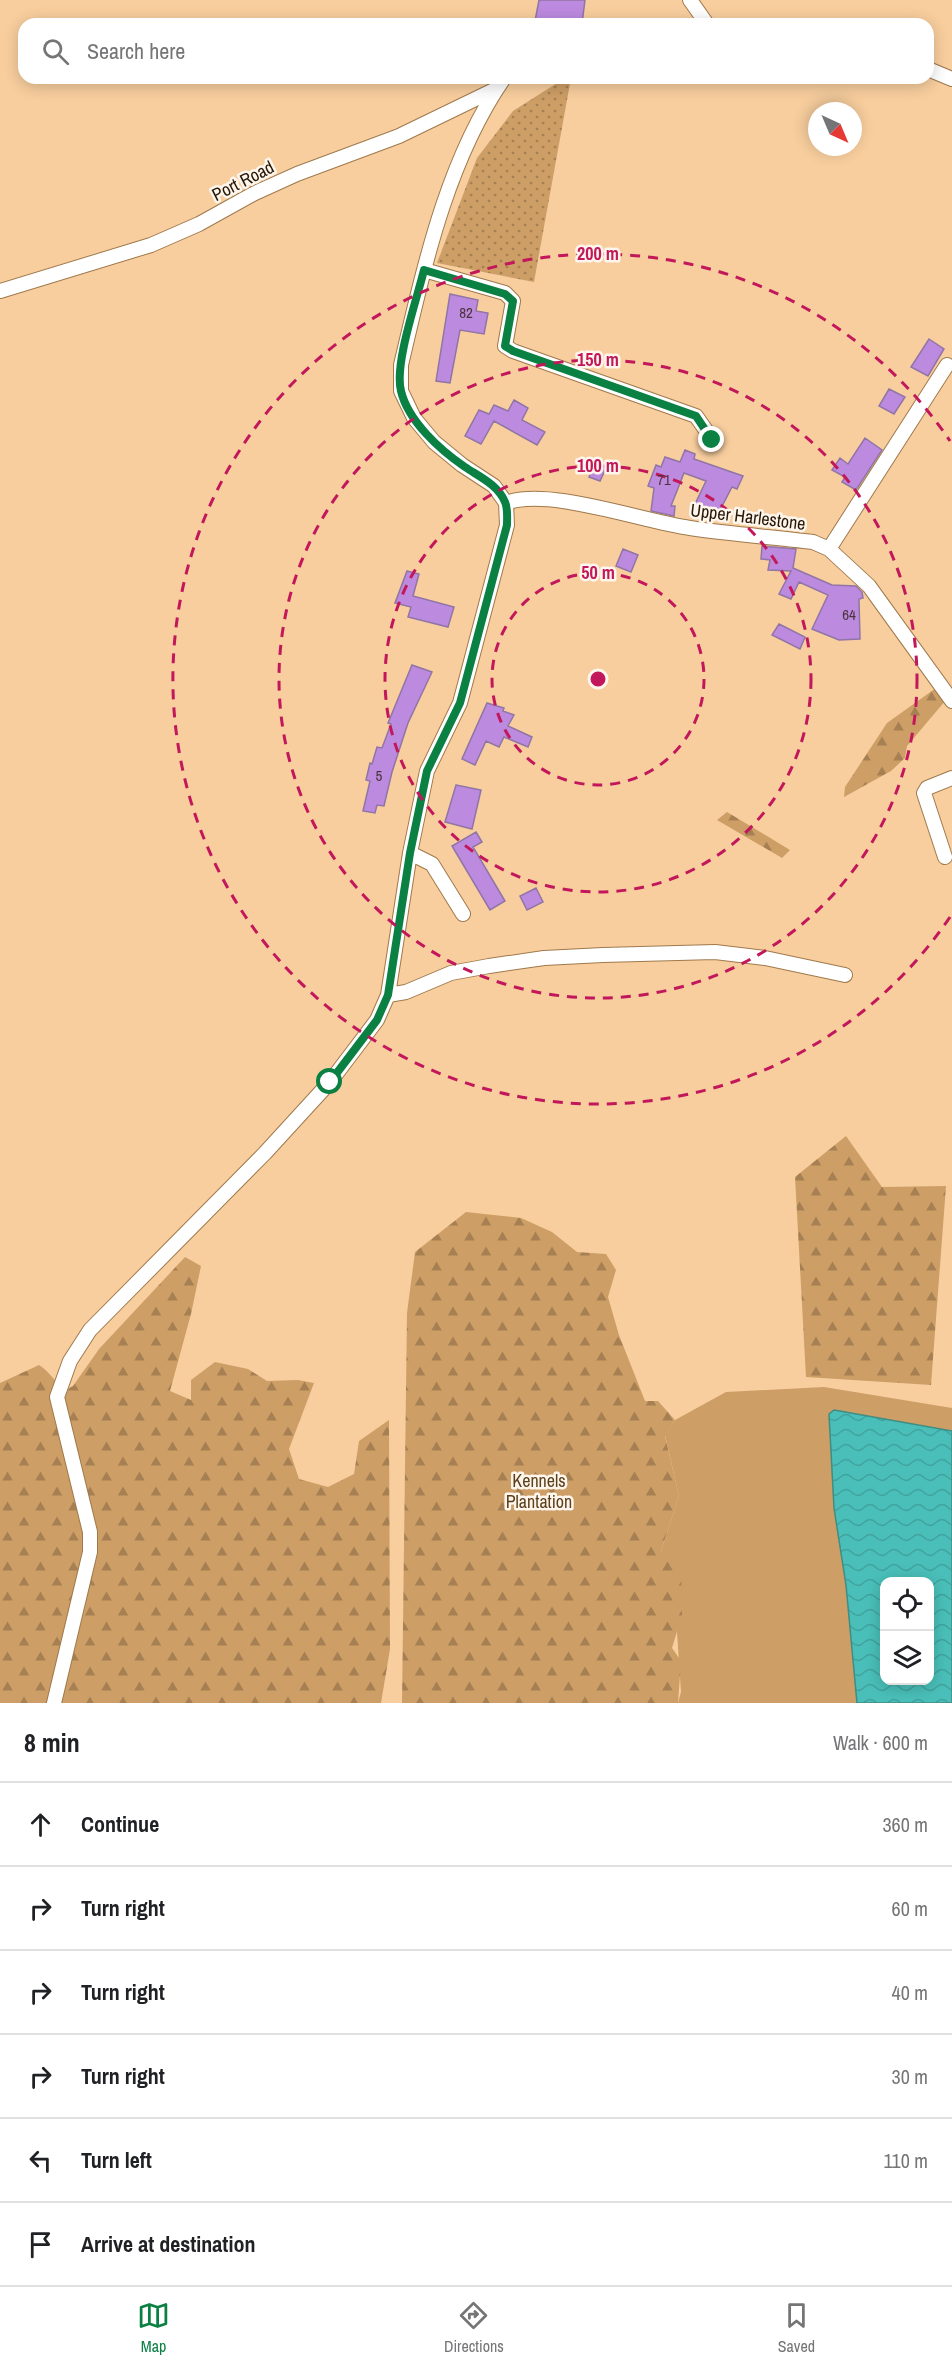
<!DOCTYPE html>
<html lang="en">
<head>
<meta charset="utf-8">
<style>
	body { margin:0; font-family:"Archivo Narrow",sans-serif; background:#f2f2f2; color:#202124 }
	.controls { position:absolute; right:18px; bottom:18px; display:grid; overflow:hidden; border-radius:12px; box-shadow:0 3px 15px #0003 }
	.controls button { width:54px; height:54px; display:grid; place-items:center; padding:0; border:0; border-bottom:2px solid #e0e0e0; background:#fff; color:#202124; font:30px sans-serif }
	.compass { position:absolute; left:808px; top:102px; width:54px; height:54px; border-radius:50%; background:#fff; box-shadow:0 3px 15px #0003; rotate:136deg }
	.stop { position:absolute; width:18px; height:18px; margin:-14px; border:4px solid #0b8043; border-radius:50%; background:#fff }
	.stop.end { background:#0b8043; border-color:#fff; box-shadow:0 2px 6px #0008 }
	.list { margin:0; padding:0; list-style:none }
	h2 { display:flex; justify-content:space-between; align-items:center; height:78px; margin:0; padding:0 24px; font-size:26px }
	h2 small { font-size:20px; font-weight:400; color:#757577 }
	.list li { display:grid; grid-template-columns:39px 1fr auto; gap:18px; align-items:center; box-sizing:border-box; height:84px; padding:0 24px; border-top:2px solid #e0e0e0 }
	.list b { display:block; font-size:22px; white-space:nowrap }
	.list em { font-size:20px; font-style:normal; color:#757577 }
	.icon { flex:none; width:33px; height:33px; fill:none; stroke:currentColor; stroke-width:2; stroke-linecap:round; stroke-linejoin:round }
	.map { position:relative; flex:none; width:952px; height:1703px; overflow:hidden }
	.search { position:absolute; background:#fff; box-shadow:0 3px 15px #0003; left:18px; right:18px; top:18px; height:66px; display:flex; align-items:center; gap:15px; box-sizing:border-box; padding:0 21px; border-radius:18px; color:#757577; font-size:22px }
	.sheet { height:582px; background:#fff }
	nav { display:flex; justify-content:space-around; align-items:center; box-sizing:border-box; height:84px; border-top:2px solid #e0e0e0; background:#fff; font-size:16px; color:#757577 }
	nav a { display:grid; justify-items:center; gap:3px }
	nav .on { color:#0b8043 }
	.map>svg:first-child { display:block }
	.grass { fill:#cd9e66; fill-rule:evenodd }
	.forest { fill:url(#forest-firs) }
	.park { fill:url(#park-dots) }
	.water { fill:url(#water-waves); stroke:#3f8d83; stroke-width:1.5; fill-rule:evenodd }
	.building { fill:#bc8adf; stroke:#9075a5; stroke-width:1.5 }
	.lines { fill:none; stroke-linecap:round; stroke-linejoin:round }
	.minor-casing { stroke:#9f794c; stroke-width:16 }
	.minor { stroke:#fff; stroke-width:14 }
	.route { stroke:#0b8043; stroke-width:8 }
	.ring { fill:none; stroke:#c2185b; stroke-width:3; stroke-dasharray:10 8 }
	.labels { text-anchor:middle; stroke-width:5; stroke-linejoin:round; paint-order:stroke }
	.number-label { font-size:15px; fill:#4c343c }
	.street-label { font-size:18px; fill:#261705; stroke:#fef6ec }
	.park-label { font-size:18px; fill:#5c401c; stroke:#fef6ec }
	.centre { fill:#c2185b; stroke:#fef6ec; stroke-width:3 }
	.ring-label { font-size:18px; text-anchor:middle; font-weight:bold; fill:#c2185b; stroke:#fef6ec; stroke-width:5; stroke-linejoin:round; paint-order:stroke }
</style>
</head>
<body>
<div class="map">
<svg width="952" height="1703" viewBox="0 0 952 1703">
	<defs>
		<pattern id="forest-firs" width="22" height="20" patternUnits="userSpaceOnUse" patternTransform="scale(1.5)"><rect width="22" height="20" fill="#cd9e66"/><path d="M5 1l3.5 6h-7zM16 11l3.5 6h-7z" fill="#a68052"/></pattern>
		<pattern id="park-dots" width="8" height="8" patternUnits="userSpaceOnUse" patternTransform="scale(1.5)"><rect width="8" height="8" fill="#cd9e66"/><path d="M2 2h.1M6 6h.1" fill="none" stroke="#a68052" stroke-width="1.8" stroke-linecap="round"/></pattern>
		<pattern id="water-waves" width="16" height="10" patternUnits="userSpaceOnUse" patternTransform="scale(1.5)"><rect width="16" height="10" fill="#4abfb9"/><path d="M0 5q4-4 8 0t8 0" fill="none" stroke="#41a39e"/></pattern>
	</defs>
	<rect width="100%" height="100%" fill="#f8ce9e"/>
	<path class="grass" d="M824 1387 952 1408V1703H678L681 1692 677 1632 661 1551 679 1496 665 1435 675 1420 726 1392ZM884 1582H930V1680H884Z"/>
	<path class="forest" d="M936 688 946 700 907 746 905 758 891 771 844 797 845 787 887 723Z
		M727 812 790 850 782 858 717 820Z
		M846 1136 882 1187 946 1186 931 1385 806 1377 795 1177Z
		M466 1212 521 1218 552 1232 577 1252 606 1254 616 1270 608 1297 619 1335 645 1401H658L675 1420 665 1436 679 1496 661 1551 681 1572 682 1615 672 1648 681 1661 678 1703H402L407 1313 415 1252Z
		M185 1257 201 1266 191 1314 170 1391 191 1400V1380L215 1362 248 1369 267 1381 298 1380 314 1383 289 1449 299 1479 328 1487 354 1474 359 1441 389 1420 390 1649 381 1703H0V1383L39 1365C50 1372 55 1382 65 1390L73 1386 99 1349Z"/>
	<path class="park" d="M565 78H571L534 282 437 263 477 158 513 111Z"/>
	<path class="water" d="M834 1410 952 1431V1703H857L846 1585 834 1508 829 1414ZM884 1582H930V1680H884Z"/>
	<path class="building" d="M539 0H585L582 24 535 21Z
		M450 294 478 300 476 311 488 313 484 334 460 330 450 383 436 381Z
		M929 339 944 349 928 376 911 367Z
		M889 389 905 397 894 414 879 406Z
		M514 400 528 408 522 420 545 432 537 445 494 421 481 444 465 436 479 410 489 414 494 405 508 411Z
		M865 438 882 450 856 490 842 482 845 477 832 470 840 458 848 464Z
		M685 450 695 454 694 459 743 476 737 489 732 487 718 514 695 504 706 481 684 473 671 506H675L674 516 651 511 654 488 648 486 656 465 661 467 665 457 680 462Z
		M595 463 606 468 600 481 589 477Z
		M762 546 796 549 793 568 832 585 856 586 862 592 863 598 859 599 860 639 839 640 812 629 828 595 799 582 791 599 779 594 791 571 768 570 770 560 761 559Z
		M623 549 638 555 631 572 616 566Z
		M407 571 419 574 413 596 454 607 448 627 408 617 411 607 395 603Z
		M779 624 805 637 800 649 772 635Z
		M412 665 432 672 408 723 392 772 384 806 377 805 375 813 363 811 370 781 366 780 370 763 372 764 377 747 382 748 391 724 388 723Z
		M487 703 504 708 503 711 514 715 508 726 532 737 528 747 504 737 499 747 486 741 475 765 462 759Z
		M456 785 481 790 472 829 445 822Z
		M476 832 482 842 473 847 505 901 490 910 452 846Z
		M536 888 543 902 527 910 520 896Z"/>
	<g class="lines">
		<defs>
			<path id="minor" d="M690 0 707 24
				M928 69 952 79
				M424 270 505 293 513 301 505 346 513 351 696 416 712 439
				M0 291 151 245 199 224 253 194 297 174 399 136 496 89
				M506 503C548 487 641 521 690 528 730 534 772 537 813 542L829 549 869 586 952 701
				M829 549 947 365
				M410 853 432 864 463 914
				M945 857 924 793 927 788 952 778
				M388 995 406 992 451 973 489 966 544 958 603 955 715 952 765 958 845 975
				M54 1703 90 1552V1532L57 1397 70 1361 90 1330 265 1153 330 1082 377 1020 388 995 410 853 427 771 460 703 507 525 506 503 494 486 462 465 434 442 414 418 401 391V365C424 268 446 162 504 78"/>
		</defs>
		<use href="#minor" class="minor-casing"/>
		<use href="#minor" class="minor"/>
	</g>
	<g class="lines">
		<path class="route" d="M330 1082 377 1020 388 995 410 853 427 771 460 703 507 525C507 518 508 508 505 502 498 485 480 477 465 467 440 450 408 421 401 391 394 364 417 299 424 270L505 294 513 301 505 346 513 351 696 416 712 440"/>
	</g>
	<g class="ring">
		<circle cx="598" cy="679" r="106"/>
		<circle cx="598" cy="679" r="213"/>
		<circle cx="598" cy="679" r="319"/>
		<path d="M950 917A425 425 0 1 1 950 441"/>
	</g>
	<g class="labels">
		<g class="number-label">
			<text x="466" y="318">82</text>
			<text x="664" y="485">71</text>
			<text x="849" y="620">64</text>
			<text x="379" y="781">5</text>
		</g>
		<g class="street-label">
			<text transform="translate(243 181) rotate(-27)" y="6">Port Road</text>
			<text transform="translate(748 517) rotate(7)" y="6">Upper Harlestone</text>
		</g>
		<g class="park-label">
			<text x="539" y="1487">Kennels<tspan x="539" dy="21">Plantation</tspan></text>
		</g>
	</g>
	<circle cx="598" cy="679" r="9" class="centre"/>
	<g class="ring-label">
		<text x="598" y="260">200 m</text>
		<text x="598" y="366">150 m</text>
		<text x="598" y="472">100 m</text>
		<text x="598" y="579">50 m</text>
	</g>
</svg>
<div class="controls">
<button><svg class="icon" aria-label="locate" viewBox="0 0 24 24"><circle cx="12" cy="12" r="6"/><path d="M12 2v4M12 18v4M2 12h4M18 12h4"/></svg></button>
<button><svg class="icon" aria-label="layers" viewBox="0 0 24 24"><path d="M12 4l9 5-9 5-9-5zM3 14l9 5 9-5"/></svg></button>
</div>
<svg class="compass" viewBox="-18 -18 36 36"><path d="M0-13l5 13h-10z" fill="#e53935"/><path d="M0 13l5-13h-10z" fill="#757577"/></svg>
<div class="stop" style="left:330px;top:1082px"></div>
<div class="stop end" style="left:712px;top:440px"></div>
<div class="search"><svg class="icon" aria-label="search" viewBox="0 0 24 24"><circle cx="10" cy="10" r="6"/><path d="M15 15l6 6"/></svg>Search here</div>
</div>
<section class="sheet">
<h2>8 min<small>Walk · 600 m</small></h2>
<ul class="list">
<li><svg class="icon" aria-label="ahead" viewBox="0 0 24 24"><path d="M12 20V5M6 11l6-6 6 6"/></svg><div><b>Continue</b></div><em>360 m</em></li>
<li><svg class="icon" aria-label="right" viewBox="0 0 24 24"><path d="M7 20v-9h11M14 6l5 5-5 5"/></svg><div><b>Turn right</b></div><em>60 m</em></li>
<li><svg class="icon" aria-label="right" viewBox="0 0 24 24"><path d="M7 20v-9h11M14 6l5 5-5 5"/></svg><div><b>Turn right</b></div><em>40 m</em></li>
<li><svg class="icon" aria-label="right" viewBox="0 0 24 24"><path d="M7 20v-9h11M14 6l5 5-5 5"/></svg><div><b>Turn right</b></div><em>30 m</em></li>
<li><svg class="icon" aria-label="left" viewBox="0 0 24 24"><path d="M17 20v-9H6M10 6l-5 5 5 5"/></svg><div><b>Turn left</b></div><em>110 m</em></li>
<li><svg class="icon" aria-label="arrive" viewBox="0 0 24 24"><path d="M6 21V4h12l-3 4 3 4H6"/></svg><div><b>Arrive at destination</b></div></li>
</ul>
</section>
<nav>
<a class="on"><svg class="icon" aria-label="map" viewBox="0 0 24 24"><path d="M3 6l6-2 6 2 6-2v14l-6 2-6-2-6 2zM9 4v14M15 6v14"/></svg>Map</a>
<a><svg class="icon" aria-label="directions" viewBox="0 0 24 24"><path d="M12 3l9 9-9 9-9-9zM9 14v-3h6M13 9l2 2-2 2"/></svg>Directions</a>
<a><svg class="icon" aria-label="saved" viewBox="0 0 24 24"><path d="M7 4h10v16l-5-4-5 4z"/></svg>Saved</a>
</nav>
</body>
</html>
